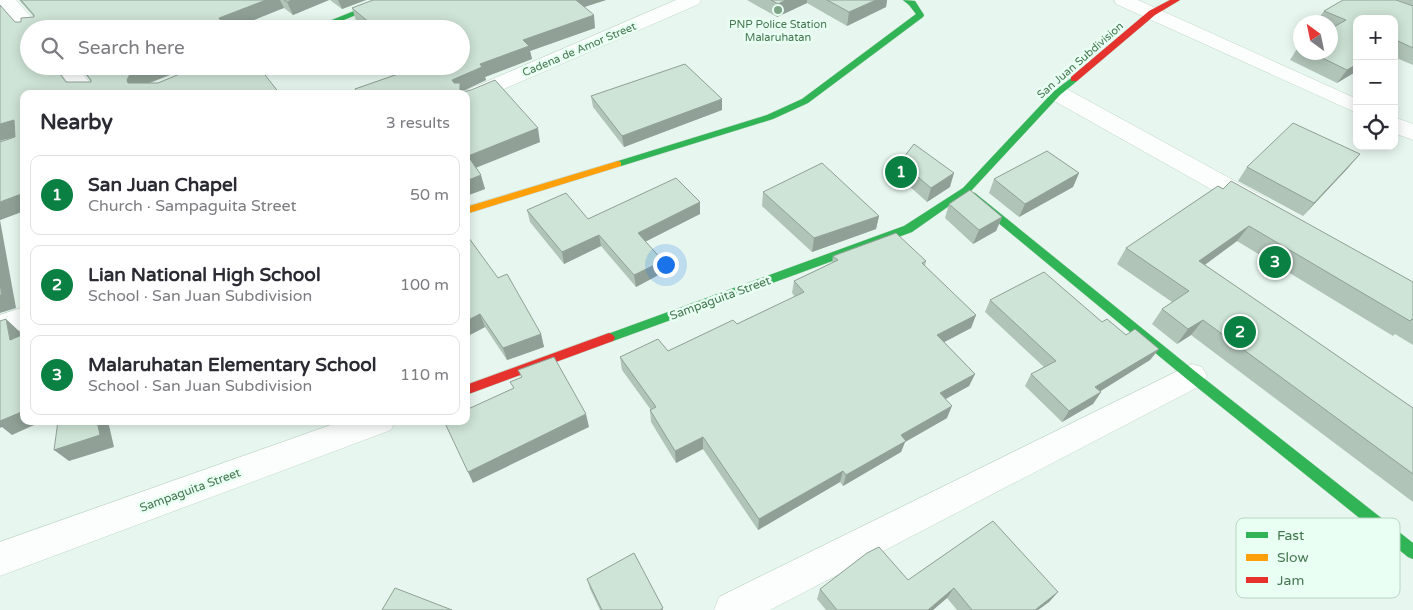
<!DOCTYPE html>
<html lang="en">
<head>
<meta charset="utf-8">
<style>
	body { margin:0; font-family:"Varela Round",sans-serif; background:#f7f7f7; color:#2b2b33 }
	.controls { position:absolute; right:15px; top:15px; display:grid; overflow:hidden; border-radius:10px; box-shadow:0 2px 12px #0003 }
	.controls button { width:45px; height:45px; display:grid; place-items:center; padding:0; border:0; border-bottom:1px solid #e1e1e2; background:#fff; color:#2b2b33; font:25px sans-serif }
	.compass { position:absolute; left:1293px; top:15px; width:45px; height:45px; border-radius:50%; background:#fff; box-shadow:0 2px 12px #0003; rotate:327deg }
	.you { position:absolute; left:665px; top:264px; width:18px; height:18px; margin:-12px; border:4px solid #fff; border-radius:50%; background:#1a73e8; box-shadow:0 0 0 8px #1a73e833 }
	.badge { display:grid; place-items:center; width:32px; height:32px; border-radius:50%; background:#0b8043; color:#fff; font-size:16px; font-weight:700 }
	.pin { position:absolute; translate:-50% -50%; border:2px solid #fff; box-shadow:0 1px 5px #0006 }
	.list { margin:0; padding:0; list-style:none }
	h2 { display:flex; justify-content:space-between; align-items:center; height:65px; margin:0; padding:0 20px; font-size:21px }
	h2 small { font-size:16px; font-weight:400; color:#7c7c81 }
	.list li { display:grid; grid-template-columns:32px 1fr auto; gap:15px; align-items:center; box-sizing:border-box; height:80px; margin:0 10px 10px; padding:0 10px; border:1px solid #e1e1e2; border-radius:10px }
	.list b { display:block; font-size:19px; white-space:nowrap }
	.list p { margin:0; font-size:16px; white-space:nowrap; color:#7c7c81 }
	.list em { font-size:16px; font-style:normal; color:#7c7c81 }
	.icon { flex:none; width:28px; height:28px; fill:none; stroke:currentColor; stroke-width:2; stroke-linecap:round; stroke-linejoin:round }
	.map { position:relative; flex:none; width:1413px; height:610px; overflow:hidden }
	.search { position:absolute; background:#fff; box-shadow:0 2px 12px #0003; left:20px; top:20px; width:450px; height:55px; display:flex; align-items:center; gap:12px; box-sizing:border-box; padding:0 18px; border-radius:28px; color:#7c7c81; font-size:19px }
	.panel { position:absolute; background:#fff; box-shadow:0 2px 12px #0003; left:20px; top:90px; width:450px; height:335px; border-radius:10px }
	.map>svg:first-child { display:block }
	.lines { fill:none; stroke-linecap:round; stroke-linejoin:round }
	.street-casing { stroke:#c2d6c9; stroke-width:1 }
	.fast-casing { stroke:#c3d8ca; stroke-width:1 }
	.slow-casing { stroke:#c3d8ca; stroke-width:1 }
	.jam-casing { stroke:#c3d8ca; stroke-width:1 }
	.street { fill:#fbfefd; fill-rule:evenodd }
	.fast { fill:#30b455; fill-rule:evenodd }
	.slow { fill:#ff9f0a; fill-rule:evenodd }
	.jam { fill:#e5322d; fill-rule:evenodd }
	.wall { fill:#b1c4b8 }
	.shaded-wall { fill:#90a096 }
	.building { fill:#cee4d6; stroke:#90a096 }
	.poi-dot { fill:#7ea488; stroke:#e9fff3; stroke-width:2 }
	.labels { text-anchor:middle; stroke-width:5; stroke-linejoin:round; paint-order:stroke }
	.far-poi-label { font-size:11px; fill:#457851; stroke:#e9fff3 }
	.far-street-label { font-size:11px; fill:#457851; stroke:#e9fff3 }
	.street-label { font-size:12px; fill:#457851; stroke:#e9fff3 }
	.key { fill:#e9fff3; stroke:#b8d6c2; stroke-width:1 }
	.key-label { font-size:14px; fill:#457851 }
</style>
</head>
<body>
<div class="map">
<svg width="1413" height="610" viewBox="0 0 1413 610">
	<rect width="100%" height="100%" fill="#e7f7ef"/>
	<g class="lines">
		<defs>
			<path id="street" d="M0 0H16L42 29H29V34L25 33 0 5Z
				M676 0H701L699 4 474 102 466 103V94H458Z
				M1114 0H1138L1357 99V113L1116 4Z
				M55 66H76L99 94H77Z
				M1057 87 1065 88 1266 198 1269 204 1266 210 1257 212 1248 210 1049 98 1046 93 1049 88Z
				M1394 117 1413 124V140L1394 133Z
				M24 307V329L0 337V315Z
				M1192 364 1202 367 1207 376 1202 385 770 610H714L719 597Z
				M342 421H395L391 430 0 576V542Z"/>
			<path id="fast" d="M381 0H392L322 29H310Z
				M903 0 915 1 924 15 923 17 808 103 773 119 621 166H615L613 164 615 162 767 115 802 99 916 14 909 5Z
				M1074 76 1077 77V81L1060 95 970 192 975 193 1196 372 1413 543V559L1408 557 1188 380 967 197 966 194 912 232 613 341H605L603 338 605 335 904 226 963 188 1054 91Z"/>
			<path id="slow" d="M618 161 621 162V166L466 214V207Z"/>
			<path id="jam" d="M1170 0H1180L1155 15 1077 81H1071V77L1149 11Z
				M609 333 613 335 615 338 613 341 466 395V385Z"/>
		</defs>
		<use href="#street" class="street-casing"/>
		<use href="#fast" class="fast-casing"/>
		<use href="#slow" class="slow-casing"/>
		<use href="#jam" class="jam-casing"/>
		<use href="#street" class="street"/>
		<use href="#fast" class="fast"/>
		<use href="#slow" class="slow"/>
		<use href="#jam" class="jam"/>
	</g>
	<path class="wall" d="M19 0H329L293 15 284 8 29 29V66L66 82H91L79 66H193L150 83 280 94H24V211L0 220 15 22H21L34 17Z
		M330 0H366L342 9Z
		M373 0H606L584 7 595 28 530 51 532 59 485 77 486 80 463 91V92L540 142 476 168 485 189 466 196V94H357L355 89 414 68 412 66H461V29H366L356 21 352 8Z
		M747 0H887L886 7 847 26 807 3 777 17Z
		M1397 0H1413V6Z
		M1413 7V65L1394 57V19H1357V71L1337 83 1290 60 1298 47 1300 46V52H1330V22H1316L1324 11Z
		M591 96 722 99V110L624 147 593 107Z
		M1360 154 1348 168 1303 216 1238 181 1247 167Z
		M900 162 950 187 927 202 897 175Z
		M1079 173 1073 187 1019 217 989 193 994 179Z
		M1218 186 1413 282V345L1395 334 1393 336 1237 241 1205 265 1413 408V502L1191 335 1177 344 1152 324 1162 309 1172 302 1117 264 1126 248Z
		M763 192 879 216 876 229 812 252 762 206Z
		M700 202V214L645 241 663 261 664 272 636 287 601 246 564 264 530 222 527 210 588 219Z
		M949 204 1002 217 996 231 973 244 945 218Z
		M833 256 926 261 925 266 976 315 971 328 944 342 975 374 969 386 945 399 947 418 905 442 901 452 843 486 840 482 758 530 703 449 676 463 651 422 650 410H651L622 370 620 357 668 351 737 324 795 297 792 293 794 281 832 263Z
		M498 278 541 334 544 347 507 360 485 327 466 337Z
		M990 300 1102 322 1126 335 1159 349 1150 360 1100 391 1101 392 1093 404 1062 422 1025 386 1031 374 1044 367 985 312Z
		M587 579 663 608V610H600L590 589Z
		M908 580 1058 592 1049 602 1038 610H957L947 598 933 610H826L817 599 820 589Z"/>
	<path class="shaded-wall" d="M266 0H280L284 8 232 29H224L219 18Z
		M292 0H329L293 15 287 2Z
		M338 0H366L342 9Z
		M574 0H606L575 10Z
		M786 0H807V3L777 17 778 4Z
		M876 0H887L886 7 847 26 849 12Z
		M594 15 595 28 530 51 532 59 485 77 486 80 463 91 464 94 452 80 523 40Z
		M1357 64V71L1337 83 1347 70Z
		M150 66H193L138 87 135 93 127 80 130 74Z
		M722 99V110L624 147 622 136Z
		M14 120 24 134 0 141V124Z
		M538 128 540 142 472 169 468 156Z
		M1360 154 1348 168 1303 216 1314 203Z
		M954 173 950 187 927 202 931 188Z
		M1079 173 1073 187 1019 217 1025 204Z
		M481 175 485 189 466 196V181Z
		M24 193V211L0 220V202Z
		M700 202V214L639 245 638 233Z
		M879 216 876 229 812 252 814 238Z
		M1002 217 996 231 973 244 979 230Z
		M0 220 16 308 0 313Z
		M1249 226 1237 241 1188 277 1199 261Z
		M599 235 601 246 564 264 562 252Z
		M663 261 664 272 636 287 634 275Z
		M480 314 485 327 466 337V321Z
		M976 315 971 328 933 348 937 335Z
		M6 319 20 332 24 353 10 340Z
		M1203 320 1191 335 1177 344 1188 329Z
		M541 334 544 347 507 360 503 348Z
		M1159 349 1150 360 1088 399 1095 387Z
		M975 374 969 386 935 405 940 393Z
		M1101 392 1093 404 1062 422 1069 411Z
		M952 406 947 418 905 442 901 452 843 486 846 475 901 435Z
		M24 411V421H43L12 435 2 427 0 428V415Z
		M586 414 589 427 473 483 468 472Z
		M97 421H108L114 447 69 461 54 450Z
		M703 437V449L676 463 675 451Z
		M843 471 840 482 758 530 759 519Z
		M954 588 947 598 933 610H928Z
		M1058 592 1049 602 1038 610H1035Z"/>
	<path class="building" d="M21 0H266L219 18 227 29H29V66H54L66 82H91V80L80 66H150L130 74 127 80 128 83H158L199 66H258L280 94H24V193L0 202V142L15 137 14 120 0 124V5L15 22H21V18L34 17V15Z
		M284 0H292L287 2Z
		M373 0H576L594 15 523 40 529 46 480 64 482 67 452 80 454 83H460V90L463 92 471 90 495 80 538 128 468 156 481 175 466 181V94H358L355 89 421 66H461V29H377L352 8Z
		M771 0H786L778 4Z
		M827 0H876L849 12Z
		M1343 0H1396L1413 6V48L1396 40 1394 41V19H1357V64L1347 70 1310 52H1330V29L1346 20 1324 11Z
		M685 64 722 99 622 136 591 96Z
		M1293 123 1360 154 1314 203 1247 167Z
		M914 144 954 173 931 188 900 162Z
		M1047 151 1079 173 1025 204 994 179Z
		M822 163 879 216 814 238 763 192Z
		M676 178 700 202 638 233 663 261 634 275 599 235 562 252 527 210 566 193 588 219Z
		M1231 181 1413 282V320L1412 319 1410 321 1249 226 1199 261 1297 328 1413 408V474L1203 320 1188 329 1162 309 1189 291 1126 248 1218 186 1223 189Z
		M970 190 1002 217 979 230 949 204Z
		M896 233 926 261 922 263 976 315 937 335 975 374 940 393 952 406 901 435 906 441 846 475 843 471 759 519 703 437 675 451 650 410 656 407 620 357 658 339 668 351 733 320 737 324 804 292 794 281 838 260 833 256Z
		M466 234 498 278 507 274 541 334 503 348 480 314 466 321Z
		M1044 272 1102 322 1107 319 1126 335 1135 329 1159 349 1095 387 1101 392 1069 411 1031 374 1056 361 990 300Z
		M0 283 2 295H0Z
		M6 319 10 340 24 334V411L0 421V321Z
		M554 357 586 414 468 472 444 421H466V410L514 388 510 382 522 377 518 370Z
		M58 421H97L100 435 54 450Z
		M993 521 1058 592 1035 610H972L954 588 928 610H837L820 589 867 553 879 547 908 580Z
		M634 553 663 608 660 610H602L587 579Z
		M395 588 452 610H382Z"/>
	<circle class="poi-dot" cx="778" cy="10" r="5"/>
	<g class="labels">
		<g class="far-poi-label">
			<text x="778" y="28">PNP Police Station<tspan x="778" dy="13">Malaruhatan</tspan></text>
		</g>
		<g class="far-street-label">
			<text transform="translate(579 49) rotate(-23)" y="4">Cadena de Amor Street</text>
			<text transform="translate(1080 60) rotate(-41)" y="4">San Juan Subdivision</text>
		</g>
		<g class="street-label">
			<text transform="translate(720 298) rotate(-20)" y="4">Sampaguita Street</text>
			<text transform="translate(190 490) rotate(-20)" y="4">Sampaguita Street</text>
		</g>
	</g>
	<rect x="1236" y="518" width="164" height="80" rx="8" class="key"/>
	<rect x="1246" y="532" width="22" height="6" fill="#30b455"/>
	<rect x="1246" y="554" width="22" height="7" fill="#ff9f0a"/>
	<rect x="1246" y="577" width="22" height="6" fill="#e5322d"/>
	<g class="key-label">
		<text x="1277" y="540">Fast</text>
		<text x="1277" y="562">Slow</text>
		<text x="1277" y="585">Jam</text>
	</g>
</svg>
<div class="controls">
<button>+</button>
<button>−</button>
<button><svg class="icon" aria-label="locate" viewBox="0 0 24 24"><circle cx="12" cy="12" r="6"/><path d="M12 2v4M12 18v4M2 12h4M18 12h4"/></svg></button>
</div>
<svg class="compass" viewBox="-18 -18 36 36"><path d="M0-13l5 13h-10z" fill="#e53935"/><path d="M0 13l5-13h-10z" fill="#7c7c81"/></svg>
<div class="you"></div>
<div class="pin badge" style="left:901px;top:172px">1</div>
<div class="pin badge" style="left:1240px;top:332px">2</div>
<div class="pin badge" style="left:1275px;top:262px">3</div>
<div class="search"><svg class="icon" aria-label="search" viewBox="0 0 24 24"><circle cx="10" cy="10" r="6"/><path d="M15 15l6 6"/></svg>Search here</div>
<section class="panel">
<h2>Nearby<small>3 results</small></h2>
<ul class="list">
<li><span class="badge">1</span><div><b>San Juan Chapel</b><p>Church · Sampaguita Street</p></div><em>50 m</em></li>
<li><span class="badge">2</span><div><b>Lian National High School</b><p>School · San Juan Subdivision</p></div><em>100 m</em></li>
<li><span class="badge">3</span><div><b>Malaruhatan Elementary School</b><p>School · San Juan Subdivision</p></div><em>110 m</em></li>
</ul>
</section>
</div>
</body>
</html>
